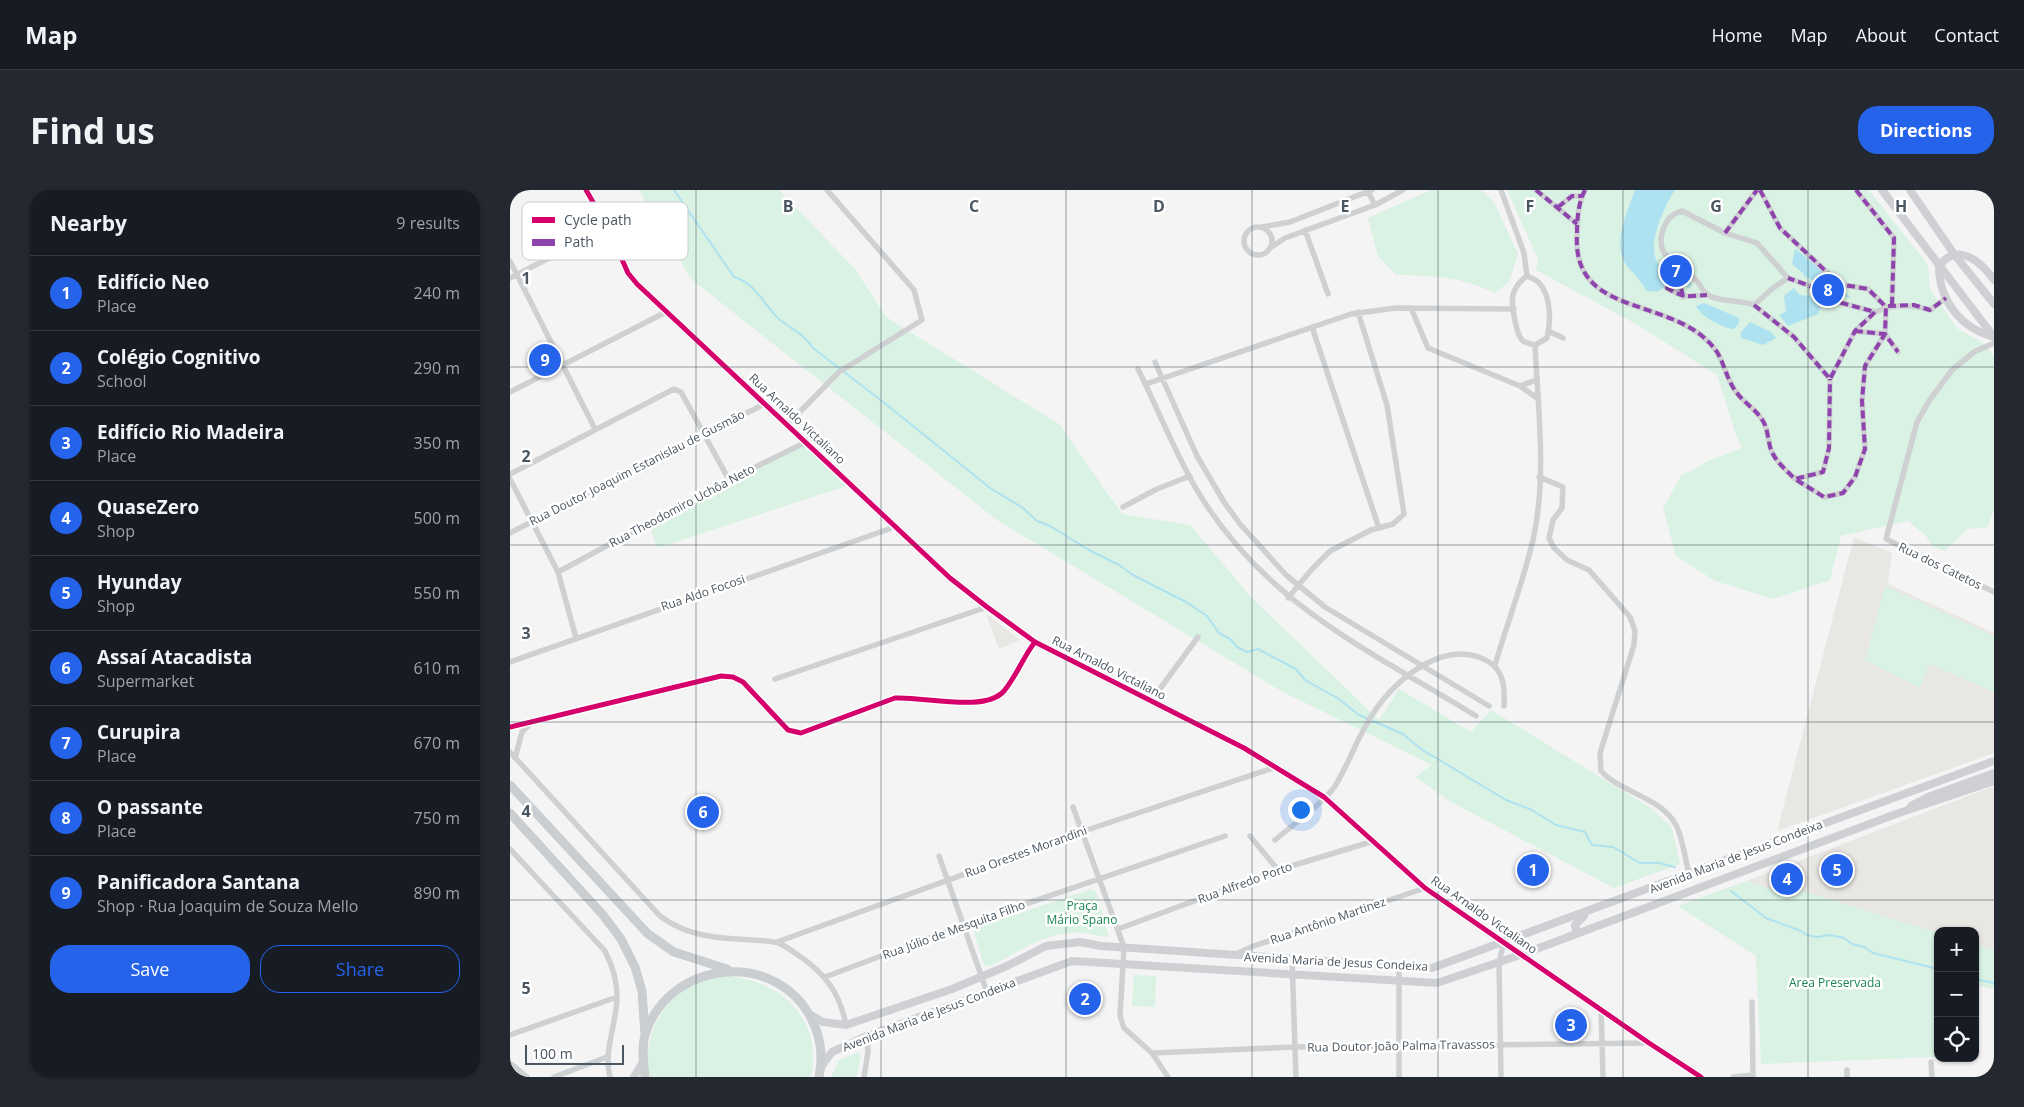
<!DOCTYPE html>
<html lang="en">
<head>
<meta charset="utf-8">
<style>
	body { margin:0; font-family:"Open Sans",sans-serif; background:#242831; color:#f1f3f6 }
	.controls { position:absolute; right:15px; bottom:15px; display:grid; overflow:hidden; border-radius:10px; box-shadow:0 1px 4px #0004 }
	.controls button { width:45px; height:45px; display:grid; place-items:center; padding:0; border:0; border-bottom:1px solid #363941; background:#171b24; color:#f1f3f6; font:25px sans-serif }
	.scale { position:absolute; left:15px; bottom:12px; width:99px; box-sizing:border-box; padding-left:5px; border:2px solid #4a5661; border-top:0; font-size:14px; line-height:18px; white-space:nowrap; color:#4a5661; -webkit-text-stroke:4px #fff; paint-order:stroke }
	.you { position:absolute; left:790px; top:619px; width:18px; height:18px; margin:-12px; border:4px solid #fff; border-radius:50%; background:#1a73e8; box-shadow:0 0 0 8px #1a73e833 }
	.badge { display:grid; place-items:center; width:32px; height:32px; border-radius:50%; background:#2563eb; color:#fff; font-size:16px; font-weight:700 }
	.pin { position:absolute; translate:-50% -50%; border:2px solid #fff; box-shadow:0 1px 5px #0006 }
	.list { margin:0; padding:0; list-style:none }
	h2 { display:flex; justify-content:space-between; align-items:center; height:65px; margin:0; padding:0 20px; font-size:21px }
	h2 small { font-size:16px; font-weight:400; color:#9ea1a6 }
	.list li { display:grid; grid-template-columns:32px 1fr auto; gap:15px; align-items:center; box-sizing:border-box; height:75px; padding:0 20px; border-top:1px solid #363941 }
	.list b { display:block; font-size:19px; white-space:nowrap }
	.list p { margin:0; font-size:16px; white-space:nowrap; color:#9ea1a6 }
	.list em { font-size:16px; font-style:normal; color:#9ea1a6 }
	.actions { display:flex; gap:10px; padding:15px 20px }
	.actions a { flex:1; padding:11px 0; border:1px solid #2563eb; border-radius:20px; text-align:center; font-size:18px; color:#2563eb }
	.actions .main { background:#2563eb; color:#fff }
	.icon { flex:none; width:28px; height:28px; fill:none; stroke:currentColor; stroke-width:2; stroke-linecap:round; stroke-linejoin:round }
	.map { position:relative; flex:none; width:1484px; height:887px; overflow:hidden; border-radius:20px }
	header { display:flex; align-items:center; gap:30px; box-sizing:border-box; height:70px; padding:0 25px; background:#171b24; border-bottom:1px solid #363941 }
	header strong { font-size:24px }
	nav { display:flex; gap:28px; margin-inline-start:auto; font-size:18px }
	.intro { display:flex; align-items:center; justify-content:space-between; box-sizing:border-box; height:120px; padding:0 30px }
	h1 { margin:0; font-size:35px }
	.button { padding:12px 22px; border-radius:20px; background:#2563eb; color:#fff; font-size:18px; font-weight:700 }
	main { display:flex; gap:30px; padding:0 30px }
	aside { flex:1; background:#171b24; border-radius:20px; box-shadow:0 1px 4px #0004 }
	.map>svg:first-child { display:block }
	.commercial { fill:#e8e7e3 }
	.green { fill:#d9f2e3 }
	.water { fill:#aee2f0 }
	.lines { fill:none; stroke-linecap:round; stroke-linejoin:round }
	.stream { stroke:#aee2f0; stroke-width:2 }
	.street { stroke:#ced0d2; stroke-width:5.5 }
	.secondary { stroke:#ced0d4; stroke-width:8 }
	.primary { stroke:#caced1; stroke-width:9 }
	.quiet { stroke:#8e44ad; stroke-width:4; stroke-dasharray:8 4; stroke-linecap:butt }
	.cycleway-casing { stroke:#fff; stroke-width:8 }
	.cycleway { stroke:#d6006c; stroke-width:5 }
	.grid { fill:none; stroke:#4a5661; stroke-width:1; stroke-opacity:0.55 }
	.labels { text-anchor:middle; stroke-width:5; stroke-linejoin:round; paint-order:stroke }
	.street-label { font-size:12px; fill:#4a5661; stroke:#fff }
	.park-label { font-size:12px; fill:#17864f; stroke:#fff }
	.key { fill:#fff; stroke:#c9ccd0; stroke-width:1 }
	.key-label { font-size:14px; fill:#4a5661 }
	.grid-label { font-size:16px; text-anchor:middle; font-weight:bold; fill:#4a5661; stroke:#fff; stroke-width:5; stroke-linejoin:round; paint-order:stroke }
</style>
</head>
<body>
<header>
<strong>Map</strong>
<nav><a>Home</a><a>Map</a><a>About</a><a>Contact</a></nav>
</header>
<div class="intro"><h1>Find us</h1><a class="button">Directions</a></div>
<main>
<aside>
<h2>Nearby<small>9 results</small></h2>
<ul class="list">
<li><span class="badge">1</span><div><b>Edifício Neo</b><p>Place</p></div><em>240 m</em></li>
<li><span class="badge">2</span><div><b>Colégio Cognitivo</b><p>School</p></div><em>290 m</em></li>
<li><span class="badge">3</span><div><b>Edifício Rio Madeira</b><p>Place</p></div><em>350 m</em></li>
<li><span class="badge">4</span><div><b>QuaseZero</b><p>Shop</p></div><em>500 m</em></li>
<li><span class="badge">5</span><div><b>Hyunday</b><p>Shop</p></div><em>550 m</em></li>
<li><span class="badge">6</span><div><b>Assaí Atacadista</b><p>Supermarket</p></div><em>610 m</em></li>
<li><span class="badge">7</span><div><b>Curupira</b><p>Place</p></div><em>670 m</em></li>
<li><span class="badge">8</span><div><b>O passante</b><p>Place</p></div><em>750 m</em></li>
<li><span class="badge">9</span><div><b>Panificadora Santana</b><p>Shop · Rua Joaquim de Souza Mello</p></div><em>890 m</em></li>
</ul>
<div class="actions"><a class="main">Save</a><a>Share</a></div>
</aside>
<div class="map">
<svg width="1484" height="887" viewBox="0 0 1484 887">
	<rect width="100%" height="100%" fill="#f4f4f4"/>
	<path class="commercial" d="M1344 347 1382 363 1378 394 1484 443V563L1267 641Z
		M476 423 510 450 489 459Z
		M1484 596V760L1465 754V741H1428V743L1283 699 1280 705 1236 691Z"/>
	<path class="green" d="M129 0H269L345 79 376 127 549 234 612 324 680 335 741 407 869 530 889 499 961 542 981 520 1142 619 1162 638 1170 674 1104 698 941 612 905 587 922 575 771 501 487 330 181 89Z
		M921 0H971L984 12 1008 64 999 92 985 103C949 86 925 86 886 85L868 66 858 28Z
		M997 0H1359L1418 75 1420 99 1448 139 1472 152 1484 166V318L1478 337 1457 339 1435 361 1422 356 1416 346 1398 331 1331 346 1320 390 1264 409 1205 391 1166 366 1153 318 1171 286 1198 271 1232 258 1225 242 1207 185 1126 134 1026 80 1028 69Z
		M296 252 342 294 147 358 139 333Z
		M1375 396 1484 446V502L1419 474 1410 498 1355 470Z
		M1236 691 1280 705 1283 698 1428 743 1426 867 1251 874 1246 766 1168 716Z
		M581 699 586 702 599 747C586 746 573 741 560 743 530 745 506 764 480 776L474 775 464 742 466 738Z
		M1465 754 1484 760V799L1465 795Z
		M624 785 646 786 645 817 622 816Z
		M218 786C272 791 313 830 301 887H140C131 853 149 813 181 796 192 790 205 788 218 786Z
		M348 863 351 865 347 887H321L329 870Z"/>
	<path class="water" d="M1125 0H1165C1155 15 1131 64 1153 78 1164 85 1174 82 1182 94L1180 98 1162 92 1147 102 1137 101C1131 91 1124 84 1117 76 1101 54 1117 23 1125 0Z
		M1285 59C1306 73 1321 93 1341 108L1318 103 1310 94 1294 86 1293 83 1282 74Z
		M1284 98 1290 105 1310 107 1313 111 1308 124 1278 136 1269 125 1276 122 1274 106Z
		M1194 113 1229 128V133L1224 139C1213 138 1191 127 1186 116Z
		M1240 132 1261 142 1266 148 1253 155 1231 148V142Z"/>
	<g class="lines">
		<path class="stream" d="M164 0 224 87C246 93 255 117 270 130 283 140 294 144 303 158L377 215 480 298 513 318 527 331 540 336 579 360 609 375 623 385 676 412 697 426 709 443 720 449 727 457 737 462 748 459 786 479 795 490 829 509 849 525 893 544 911 559 996 610 1020 619 1046 635 1075 642 1082 655 1103 657 1130 673H1149L1165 677
			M1221 701 1256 728 1291 741 1297 745 1307 747 1320 745 1334 748 1342 754 1354 757 1363 763 1428 779
			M1465 789 1484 793"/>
		<path class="street" d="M991 0 1014 63 1017 86
			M1026 0 1067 34
			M1075 0C1068 13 1067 30 1067 45 1062 131 1167 104 1207 162 1215 175 1217 191 1227 203 1234 213 1246 219 1253 231 1258 239 1258 251 1261 260 1266 272 1276 280 1285 289L1313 282 1319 258 1320 189
			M1250 0 1270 38 1322 87 1334 95 1358 99 1376 117 1375 144 1355 176 1352 211 1355 259 1345 287 1333 303 1314 307 1285 289
			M1346 0 1384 48 1382 115
			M0 1 1 0
			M858 2 865 15
			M1048 17 1062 6H1072
			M1172 21 1215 43 1247 53 1278 88 1263 98 1244 115C1229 109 1212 113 1198 105 1193 102 1190 94 1186 90 1170 73 1140 68 1155 35 1158 28 1164 23 1172 21Z
			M734 51a14 14 0 1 1 28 0a14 14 0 1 1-28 0Z
			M752 37 780 32 862 0
			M795 40 818 104
			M1215 43 1247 0
			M760 58 775 48 865 15 893 0
			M0 71 85 239
			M1017 86C1021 88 1027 90 1030 94 1041 107 1041 132 1037 148L1025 155
			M1017 86C1010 91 1005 96 1003 105 1001 114 1006 145 1013 151 1016 153 1021 154 1025 155
			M0 88 98 38
			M1173 107C1172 100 1171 96 1164 94L1157 98C1176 109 1176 106 1197 105
			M1244 115 1284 147 1320 189 1345 141 1365 122 1317 109 1300 96 1278 88
			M901 118 918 158 1010 196 1027 208
			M1365 122C1384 114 1400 114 1420 120L1436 108
			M802 137 869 338
			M1038 141 1053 148
			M1345 141 1375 144 1388 162
			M1484 153 1464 162 1442 180 1419 211 1407 232 1376 349 1484 402
			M645 172 687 266 714 312 730 334 776 385 815 417 979 516
			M628 179C647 217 663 258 684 295 751 412 857 459 966 526
			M636 194 841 124 886 118 1004 119
			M1010 196 1026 190
			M0 202 156 122
			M278 234 329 182 412 130 404 100 317 0
			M0 284 164 199 171 202 219 290
			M1029 287 1053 297 1052 318 1043 330 1039 348 1044 358 1057 370 1079 380 1120 427 1125 441 1124 455 1090 563 1091 581C1111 603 1151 607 1166 635 1173 649 1175 668 1179 684
			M0 289 48 382 66 448
			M613 317 647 299 680 286
			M0 343 142 269 255 214
			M48 382 219 290 296 252
			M778 408 802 379 820 361 861 340 883 334 894 324 877 215 848 122
			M0 472 379 339 385 335
			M985 475C997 434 1013 392 1023 350 1037 288 1028 218 1025 155
			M265 489 477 417
			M641 511 688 447
			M0 537 211 486 223 487 233 492 278 540 291 543 385 508C413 506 475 523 494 501 506 487 513 467 525 452
			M0 562 150 726C178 747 207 748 241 750 249 751 260 750 268 753 275 755 281 761 288 765 315 783 330 803 336 835
			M5 568 12 542 21 533
			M563 617 614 757 610 826 614 838 642 863 658 887
			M740 646 768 680
			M765 650C781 636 814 613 825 596 840 572 848 545 864 522 887 487 937 447 979 472 994 481 995 499 994 516
			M0 659 95 761C102 775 107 791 107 806 107 834 93 860 100 887
			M429 666 477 802
			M608 739 768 680 864 651
			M267 752 571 642 766 577
			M724 765 741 757 915 698
			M782 769 786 887
			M889 776V887
			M315 787 454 735 715 646
			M1242 812 1243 887
			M1091 818 1093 887
			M0 845 107 807
			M642 863 786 857 1139 853
			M1421 872 1422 887
			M0 873 17 887
			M44 887 97 867
			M354 887 358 862 357 846
			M991 887 989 772 994 752
			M1223 887 1243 885
			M1337 887V880"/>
		<path class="secondary" d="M76 0 98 38 118 83 127 94 440 388 477 417 525 452 734 558 814 607 915 698 1139 853 1191 887
			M1372 0 1484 147
			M1400 0 1444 64 1484 114
			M1484 147C1450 138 1429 110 1429 76 1448 51 1471 72 1484 90
			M1401 616 1418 607 1484 583
			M1070 742 1066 740 1065 735 1074 726
			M299 824 313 832 336 835 442 799 497 776 536 756 570 752 591 756 922 778 1484 571
			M311 877 322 862 357 846 562 771 927 793 1013 764 1386 624 1484 591
			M124 887 133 872"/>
		<path class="primary" d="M0 595 138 744 164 762 217 779
			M0 623 93 725 111 749 125 777 132 801 135 845
			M135 887C134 874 131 858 135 845 158 769 269 758 303 832 311 849 313 868 309 887"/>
		<path class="quiet" d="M1026 0 1067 34
			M1075 0C1068 13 1067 30 1067 45 1062 131 1167 104 1207 162 1215 175 1217 191 1227 203 1234 213 1246 219 1253 231 1258 239 1258 251 1261 260 1266 272 1276 280 1285 289L1313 282 1319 258 1320 189
			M1250 0 1270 38 1322 87 1334 95 1358 99 1376 117 1375 144 1355 176 1352 211 1355 259 1345 287 1333 303 1314 307 1285 289
			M1346 0 1384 48 1382 115
			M1048 17 1062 6H1072
			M1215 43 1247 0
			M1173 107C1172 100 1171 96 1164 94L1157 98C1176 109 1176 106 1197 105
			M1244 115 1284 147 1320 189 1345 141 1365 122 1317 109 1300 96 1278 88
			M1378 116 1404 115 1420 120 1436 108
			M1345 141 1375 144 1388 162"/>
		<defs>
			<path id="cycleway" d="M76 0 98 38 118 83 127 94 440 388 477 417 525 452 734 558 814 607 915 698 1139 853 1191 887
				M0 537 211 486 223 487 233 492 278 540 291 543 385 508C413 506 475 523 494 501 506 487 513 467 525 452"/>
		</defs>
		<use href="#cycleway" class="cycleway-casing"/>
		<use href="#cycleway" class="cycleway"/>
	</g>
	<path class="grid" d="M186 0V887M371 0V887M556 0V887M742 0V887M928 0V887M1113 0V887M1298 0V887M0 177H1484M0 355H1484M0 532H1484M0 710H1484"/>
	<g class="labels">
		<g class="street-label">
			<text transform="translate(287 229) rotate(43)" y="4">Rua Arnaldo Victaliano</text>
			<text transform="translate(127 278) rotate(-27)" y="4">Rua Doutor Joaquim Estanislau de Gusmão</text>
			<text transform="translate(172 316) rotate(-28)" y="4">Rua Theodomiro Uchôa Neto</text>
			<text transform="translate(1430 376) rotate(26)" y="4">Rua dos Catetos</text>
			<text transform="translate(193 403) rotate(-19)" y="4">Rua Aldo Focosi</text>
			<text transform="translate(599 478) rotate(27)" y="4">Rua Arnaldo Victaliano</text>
			<text transform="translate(516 662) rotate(-20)" y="4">Rua Orestes Morandini</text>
			<text transform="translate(1226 667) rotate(-21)" y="4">Avenida Maria de Jesus Condeixa</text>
			<text transform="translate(735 693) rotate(-20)" y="4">Rua Alfredo Porto</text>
			<text transform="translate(974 725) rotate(35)" y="4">Rua Arnaldo Victaliano</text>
			<text transform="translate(818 731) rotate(-19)" y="4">Rua Antônio Martinez</text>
			<text transform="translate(444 740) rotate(-20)" y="4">Rua Júlio de Mesquita Filho</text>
			<text transform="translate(826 772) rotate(3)" y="4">Avenida Maria de Jesus Condeixa</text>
			<text transform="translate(419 825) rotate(-21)" y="4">Avenida Maria de Jesus Condeixa</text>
			<text transform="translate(891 856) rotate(-1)" y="4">Rua Doutor João Palma Travassos</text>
		</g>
		<g class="park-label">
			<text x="572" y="720">Praça<tspan x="572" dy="14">Mário Spano</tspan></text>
			<text x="1325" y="797">Area Preservada</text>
		</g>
	</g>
	<rect x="12" y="12" width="166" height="58" rx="8" class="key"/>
	<rect x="22" y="27" width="23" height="6" fill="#d6006c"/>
	<rect x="22" y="49" width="23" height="7" fill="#8e44ad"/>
	<g class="key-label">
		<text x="54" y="35">Cycle path</text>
		<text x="54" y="57">Path</text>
	</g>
	<g class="grid-label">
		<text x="278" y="22">B</text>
		<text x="464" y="22">C</text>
		<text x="649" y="22">D</text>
		<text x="835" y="22">E</text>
		<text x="1020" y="22">F</text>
		<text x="1206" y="22">G</text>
		<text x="1391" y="22">H</text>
		<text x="16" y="94">1</text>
		<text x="16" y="272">2</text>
		<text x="16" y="449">3</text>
		<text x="16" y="627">4</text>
		<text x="16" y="804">5</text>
	</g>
</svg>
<div class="controls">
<button>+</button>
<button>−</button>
<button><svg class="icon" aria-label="locate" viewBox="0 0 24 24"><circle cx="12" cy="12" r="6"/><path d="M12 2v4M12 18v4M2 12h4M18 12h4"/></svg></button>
</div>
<div class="scale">100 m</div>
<div class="you"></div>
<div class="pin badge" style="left:1023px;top:680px">1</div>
<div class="pin badge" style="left:575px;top:809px">2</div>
<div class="pin badge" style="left:1061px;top:835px">3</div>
<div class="pin badge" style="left:1277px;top:689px">4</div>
<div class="pin badge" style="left:1327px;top:680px">5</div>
<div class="pin badge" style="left:193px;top:622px">6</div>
<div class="pin badge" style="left:1166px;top:81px">7</div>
<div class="pin badge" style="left:1318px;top:100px">8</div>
<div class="pin badge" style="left:35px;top:170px">9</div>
</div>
</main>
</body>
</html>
